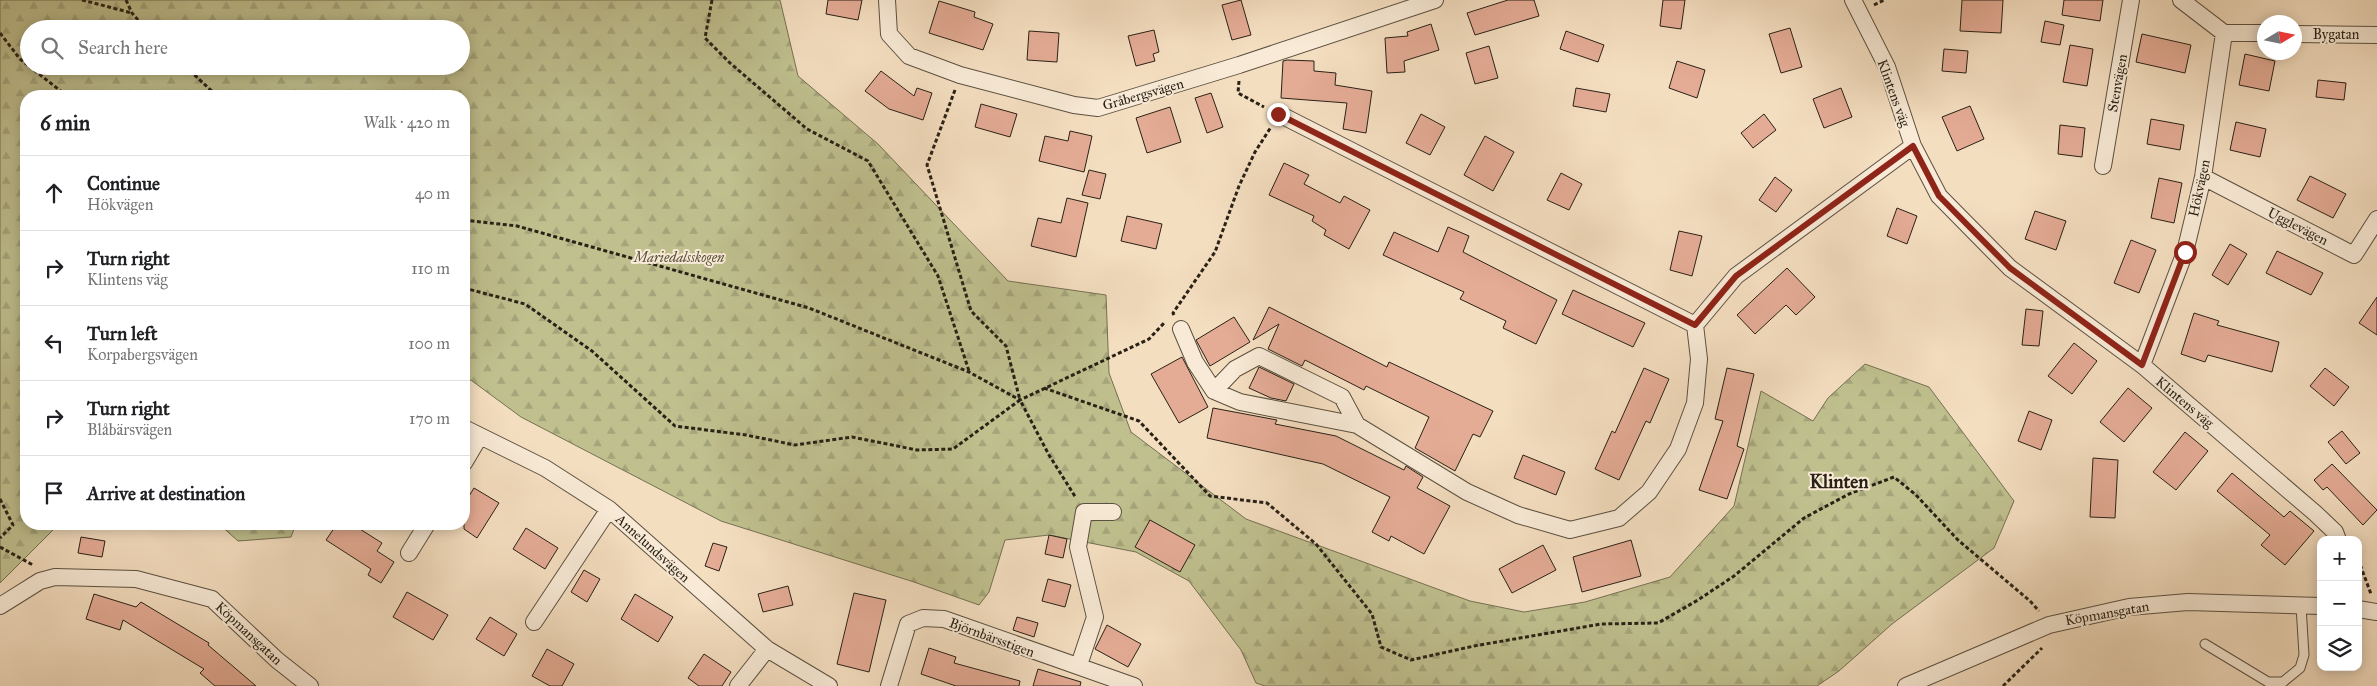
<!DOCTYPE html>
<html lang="en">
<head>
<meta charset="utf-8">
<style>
	body { margin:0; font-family:"IM FELL Great Primer",serif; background:#f6f6f6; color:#202124 }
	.controls { position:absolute; right:15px; bottom:15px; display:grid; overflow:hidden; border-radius:10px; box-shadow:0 2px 12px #0003 }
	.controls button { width:45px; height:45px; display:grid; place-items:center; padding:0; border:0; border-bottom:1px solid #e0e0e0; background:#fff; color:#202124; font:25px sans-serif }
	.compass { position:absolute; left:2257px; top:15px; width:45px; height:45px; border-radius:50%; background:#fff; box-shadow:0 2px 12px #0003; rotate:80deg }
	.stop { position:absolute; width:15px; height:15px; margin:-11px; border:4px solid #8f2418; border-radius:50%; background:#fff }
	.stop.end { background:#8f2418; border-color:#fff; box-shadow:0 1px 5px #0008 }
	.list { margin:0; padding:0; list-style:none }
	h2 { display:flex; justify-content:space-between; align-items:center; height:65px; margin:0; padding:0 20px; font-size:21px }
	h2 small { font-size:16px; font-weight:400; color:#757577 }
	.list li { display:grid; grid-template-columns:32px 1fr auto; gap:15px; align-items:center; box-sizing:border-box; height:75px; padding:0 20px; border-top:1px solid #e0e0e0 }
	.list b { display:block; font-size:19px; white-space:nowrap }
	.list p { margin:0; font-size:16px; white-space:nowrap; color:#757577 }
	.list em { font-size:16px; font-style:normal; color:#757577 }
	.icon { flex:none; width:28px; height:28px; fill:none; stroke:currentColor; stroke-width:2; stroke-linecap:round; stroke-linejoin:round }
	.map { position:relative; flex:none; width:2377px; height:686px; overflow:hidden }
	.search { position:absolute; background:#fff; box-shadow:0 2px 12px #0003; left:20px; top:20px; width:450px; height:55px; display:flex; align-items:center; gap:12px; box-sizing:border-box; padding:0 18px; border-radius:28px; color:#757577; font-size:19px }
	.panel { position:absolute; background:#fff; box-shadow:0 2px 12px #0003; left:20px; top:90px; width:450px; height:440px; border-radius:20px }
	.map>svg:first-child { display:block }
	.forest { fill:url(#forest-firs); stroke:#747052; fill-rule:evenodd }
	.building { fill:#e4ab95; stroke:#292116 }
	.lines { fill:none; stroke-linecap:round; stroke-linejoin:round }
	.lane-casing { stroke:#5c5040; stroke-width:11 }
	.street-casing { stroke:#5c5040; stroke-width:18 }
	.path { stroke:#292116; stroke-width:3; stroke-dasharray:4 2.5; stroke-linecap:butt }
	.lane { stroke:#f8ead6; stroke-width:9 }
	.street { stroke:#f8ead6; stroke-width:16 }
	.route { stroke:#8f2418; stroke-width:6 }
	.labels { text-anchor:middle; stroke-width:4; stroke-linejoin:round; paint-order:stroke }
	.street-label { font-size:14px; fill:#292116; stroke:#f8ead6 }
	.park-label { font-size:14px; font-style:italic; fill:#56513a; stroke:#f8ead6 }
	.district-label { font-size:19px; font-weight:bold; fill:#292116; stroke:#f8ead6 }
</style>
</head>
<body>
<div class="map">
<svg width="2377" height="686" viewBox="0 0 2377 686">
	<defs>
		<pattern id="forest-firs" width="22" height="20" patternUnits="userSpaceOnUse" patternTransform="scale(1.25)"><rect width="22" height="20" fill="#c0c08f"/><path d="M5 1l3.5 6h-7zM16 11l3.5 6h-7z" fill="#a5a57b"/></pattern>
	</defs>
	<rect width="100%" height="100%" fill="#f4dec0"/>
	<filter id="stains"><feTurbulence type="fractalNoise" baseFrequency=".004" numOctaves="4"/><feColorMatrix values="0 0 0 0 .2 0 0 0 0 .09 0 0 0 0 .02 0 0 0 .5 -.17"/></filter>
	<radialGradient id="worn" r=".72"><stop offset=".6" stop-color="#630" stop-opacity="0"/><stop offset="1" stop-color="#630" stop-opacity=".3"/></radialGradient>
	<path class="forest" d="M0 0H780L798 76 878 144 1008 281 1106 295 1109 373 1131 432 1246 519 1470 601 1524 612 1585 602 1670 577 1734 506 1761 391 1813 421 1828 398 1865 364 1929 387 2014 501 1994 548 1892 624 1839 671 1817 686H1265L1256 683 1241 650 1189 581 1136 552 1049 535 1005 540 989 592 979 605 914 582 721 521 521 417 464 375V96H26V524H59L0 583ZM29 29H461V66H29Z
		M219 524H296L291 537 238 541Z"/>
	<path class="building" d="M828 0H862L858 20 826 14Z
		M1241 0 1251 35 1232 40 1222 5Z
		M1508 0H1534L1539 16 1475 35 1467 13Z
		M1663 0H1685L1681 29 1660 26Z
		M1962 0H2003L2001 33 1960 31Z
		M2064 0H2103L2100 21 2062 15Z
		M939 1 975 12 974 17 993 24 983 50 929 33Z
		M2045 21 2064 25 2060 45 2041 42Z
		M1431 24 1439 50 1404 61 1405 72 1387 73 1385 38 1408 36 1407 32Z
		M1790 28 1802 67 1781 73 1769 34Z
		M1154 30 1159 52 1153 54 1155 61 1136 66 1128 36Z
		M1029 31 1059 33 1057 62 1027 60Z
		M1566 31 1604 45 1598 62 1560 49Z
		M2142 34 2191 45 2185 73 2136 62Z
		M2070 45 2093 49 2087 86 2063 82Z
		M1489 46 1498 78 1475 84 1466 53Z
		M1944 49 1968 51 1966 73 1942 71Z
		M2245 54 2275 61 2269 91 2239 85Z
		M1287 60 1314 61V71L1336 73 1335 85 1372 91 1366 133 1343 129 1347 103 1281 98 1283 61Z
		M1677 61 1705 70 1697 98 1669 88Z
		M881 71 914 96 917 88 932 93 923 120 889 109 865 91Z
		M2318 80 2346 83 2344 100 2316 97Z
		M1576 88 1610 94 1606 112 1573 106Z
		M1841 88 1852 117 1824 128 1813 99Z
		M1211 93 1223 127 1207 133 1195 98Z
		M981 104 1017 114 1010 137 975 127Z
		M1970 106 1984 139 1957 151 1942 117Z
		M1170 107 1181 142 1147 153 1136 118Z
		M1421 114 1445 127 1430 155 1406 143Z
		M1764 114 1776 130 1753 148 1741 133Z
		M2151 119 2184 125 2180 150 2147 144Z
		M2236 122 2266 129 2260 157 2230 150Z
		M2060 125 2085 128 2082 157 2058 154Z
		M1070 131 1092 136 1084 172 1039 161 1045 136 1068 141Z
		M1485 136 1514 152 1493 191 1464 175Z
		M1284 163 1309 175 1304 184 1340 203 1344 196 1370 210 1349 249 1324 235 1326 230 1312 221 1314 216 1269 195Z
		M1089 170 1106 174 1100 199 1082 195Z
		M1561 173 1582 184 1569 210 1547 200Z
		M2310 176 2346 194 2333 218 2297 200Z
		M1775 177 1792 190 1776 212 1759 200Z
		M2159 178 2182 183 2174 223 2151 218Z
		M1067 198 1088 203 1076 257 1031 246 1038 218 1061 223Z
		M1897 208 1917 216 1907 244 1887 236Z
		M2035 211 2066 221 2056 250 2025 239Z
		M1127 216 1162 224 1156 249 1121 241Z
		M1448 227 1469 236 1463 252 1557 300 1536 344 1503 328 1506 321 1460 299 1464 292 1383 255 1394 232 1438 252Z
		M1679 231 1702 236 1692 276 1670 270Z
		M2131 240 2156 250 2139 293 2114 283Z
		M2230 244 2247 254 2228 285 2212 275Z
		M2277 251 2323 273 2311 295 2266 273Z
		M1787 268 1815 297 1796 315 1786 305 1755 334 1737 315Z
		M1573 290 1645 323 1633 347 1562 314Z
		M2377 297V335L2359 323Z
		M1269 307 1387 367 1389 362 1493 411 1480 437 1473 434 1455 471 1415 448 1429 417 1366 386 1364 390 1305 360 1302 366 1268 349 1279 324 1253 340Z
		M2026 309 2043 311 2039 346 2022 345Z
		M2194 313 2219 321 2217 325 2279 342 2272 372 2208 355 2205 362 2181 354Z
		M1234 317 1250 342 1210 366 1196 340Z
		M2074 343 2097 361 2072 394 2048 376Z
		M1182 357 1208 407 1179 423 1151 374Z
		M1259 367 1294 384 1286 401 1271 398 1249 388Z
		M1644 368 1669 379 1650 423 1646 421 1619 480 1595 469 1612 431 1615 433Z
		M1727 368 1754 374 1737 446 1744 449 1727 499 1699 490 1723 421 1715 419Z
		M2325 368 2349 387 2334 406 2310 386Z
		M2128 388 2152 408 2124 442 2100 422Z
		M1213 408 1277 420 1275 424 1336 436 1404 470 1406 466 1423 477 1417 488 1450 506 1424 554 1391 536 1389 541 1372 532 1390 497 1323 464 1207 438Z
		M2029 411 2052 420 2041 450 2018 441Z
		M2342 431 2360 453 2346 464 2328 442Z
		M2185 432 2208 451 2176 490 2153 472Z
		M1523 455 1565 472 1556 495 1514 478Z
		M2093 458 2118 460 2115 518 2090 517Z
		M2332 464 2377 510 2363 525 2327 487 2323 490 2314 480Z
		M2232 473 2284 517 2290 511 2314 531 2285 565 2261 545 2270 535 2217 491Z
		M474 488 499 503 477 538 464 529V504Z
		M1150 520 1195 545 1180 572 1135 547Z
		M337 524H352L382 543 377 551 394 562 381 583 368 575 371 569 326 540Z
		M526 528 558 548 545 569 513 549Z
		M1049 535 1067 539 1063 558 1045 554Z
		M81 537 105 541 102 557 78 553Z
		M1631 540 1641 576 1582 592 1573 557Z
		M713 543 727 547 719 571 705 566Z
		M1543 545 1556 570 1512 593 1499 569Z
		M584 570 600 579 587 602 571 592Z
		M1048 579 1071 585 1065 607 1042 601Z
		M788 586 793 605 763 612 758 594Z
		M407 592 448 615 433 640 393 617Z
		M854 593 886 600 869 672 837 664Z
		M94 594 136 607 141 602 209 643 208 645 256 686H215L200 673 204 669 123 620 120 630 86 619Z
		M635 594 673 617 658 642 621 619Z
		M490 617 517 634 504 656 476 639Z
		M1017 617 1038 623 1034 637 1013 630Z
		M1107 625 1141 644 1128 667 1095 649Z
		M929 648 956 657 954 663 1020 681 1019 686H956L921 674Z
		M547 649 574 664 562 686H550L532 676Z
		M704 654 731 672 722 686H699L688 678Z
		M1038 669 1081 682 1080 686H1033Z"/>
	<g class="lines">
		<defs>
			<path id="lane" d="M2205 644 2268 682H2283L2300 668 2304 655 2301 606"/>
			<path id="street" d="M887 0 889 34 909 56 960 75 1074 105 1098 108 1239 65 1435 0
				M1853 0 1887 67 1913 146 1939 196 2010 268 2142 365 2315 513 2335 532 2338 540
				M2181 0 2224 33H2264
				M2294 34 2377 35
				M1279 114 1695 325
				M2103 166 2131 0
				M2203 177 2354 255 2377 219
				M1181 329 1195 362 1214 391 1240 402 1357 425 1467 492 1518 515 1570 530 1619 518 1649 492 1678 449 1695 403 1699 359 1695 325 1736 276 1913 146
				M2142 365 2185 252 2203 177 2224 33
				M1214 391 1235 369 1259 356 1342 397 1357 425
				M464 428 545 468 609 509 767 649 829 686
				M464 463 480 436
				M409 553 427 524
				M0 606 40 581 55 577 136 579 212 599 277 660 310 686
				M2358 609 2377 612
				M534 622 609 509
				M1079 665 1095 617 1078 547 1084 512H1113
				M738 686 767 649
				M889 686 908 624 923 618 944 619 1134 686
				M1906 686 2049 625 2129 607 2188 602 2321 606"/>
		</defs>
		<use href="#lane" class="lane-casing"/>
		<use href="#street" class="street-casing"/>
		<path class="path" d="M82 0 132 13
			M126 0 132 13 146 29
			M712 0 705 38 730 63 807 129 868 161 938 276 969 371
			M1874 5 1884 0
			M0 33 20 59 29 66
			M29 66 67 96
			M185 66 217 96
			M1239 81 1238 93 1264 107
			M955 90 927 165 971 311 1006 346 1020 400
			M464 220 517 226 809 308 969 372 1020 400 1149 339 1164 323
			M464 288 525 304 592 351 675 426 746 435 795 445 852 437 917 450 953 449 1020 400 1049 455 1076 498
			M1174 315 1173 313 1215 252 1239 186 1255 152 1271 127
			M1044 388 1139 421 1210 496 1267 503 1316 544 1372 614 1381 647 1411 660 1474 646 1601 624 1658 623 1698 600 1734 576 1804 518 1849 494 1894 477 1916 495 1958 540 2030 601 2039 611
			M0 499 13 525 0 538
			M0 547 33 565
			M2358 559 2371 594
			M2003 686 2042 648"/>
		<use href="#lane" class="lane"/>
		<use href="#street" class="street"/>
	</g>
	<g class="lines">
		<path class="route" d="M1278 114 1695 325 1736 276 1913 146 1939 196 2010 268 2142 365 2185 252"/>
	</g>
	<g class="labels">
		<g class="street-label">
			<text x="2336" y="39">Bygatan</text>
			<text transform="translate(2117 83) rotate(-80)" y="5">Stenvägen</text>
			<text transform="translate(1894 93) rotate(70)" y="5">Klintens väg</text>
			<text transform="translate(1143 94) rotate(-16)" y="5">Gråbergsvägen</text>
			<text transform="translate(2199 188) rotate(-78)" y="5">Hökvägen</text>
			<text transform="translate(2298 226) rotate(27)" y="5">Ugglevägen</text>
			<text transform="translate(2185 402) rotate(40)" y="5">Klintens väg</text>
			<text transform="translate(653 548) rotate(42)" y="5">Annelundsvägen</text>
			<text transform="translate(2107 613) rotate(-10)" y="5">Köpmansgatan</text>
			<text transform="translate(249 633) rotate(43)" y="5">Köpmansgatan</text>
			<text transform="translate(992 637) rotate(20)" y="5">Björnbärsstigen</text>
		</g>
		<g class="park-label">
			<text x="679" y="262">Mariedalsskogen</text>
		</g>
		<g class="district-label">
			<text x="1839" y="488">Klinten</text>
		</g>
	</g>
	<rect width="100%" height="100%" filter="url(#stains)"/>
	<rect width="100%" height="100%" fill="url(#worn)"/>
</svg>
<div class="controls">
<button>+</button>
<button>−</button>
<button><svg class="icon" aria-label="layers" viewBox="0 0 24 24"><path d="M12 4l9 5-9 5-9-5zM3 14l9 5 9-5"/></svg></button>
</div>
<svg class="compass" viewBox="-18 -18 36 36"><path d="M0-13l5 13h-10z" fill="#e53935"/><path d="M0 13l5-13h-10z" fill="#757577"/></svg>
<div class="stop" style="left:2185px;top:252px"></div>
<div class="stop end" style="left:1278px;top:114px"></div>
<div class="search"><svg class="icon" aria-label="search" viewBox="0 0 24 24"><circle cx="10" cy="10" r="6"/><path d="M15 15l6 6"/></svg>Search here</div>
<section class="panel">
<h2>6 min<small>Walk · 420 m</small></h2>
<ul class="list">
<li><svg class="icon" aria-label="ahead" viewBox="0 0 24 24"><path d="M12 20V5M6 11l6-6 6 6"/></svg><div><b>Continue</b><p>Hökvägen</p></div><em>40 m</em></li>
<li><svg class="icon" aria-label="right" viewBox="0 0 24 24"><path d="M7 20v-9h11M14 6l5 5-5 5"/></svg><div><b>Turn right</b><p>Klintens väg</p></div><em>110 m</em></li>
<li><svg class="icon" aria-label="left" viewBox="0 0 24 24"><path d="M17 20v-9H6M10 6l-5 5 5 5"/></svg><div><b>Turn left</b><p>Korpabergsvägen</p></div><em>100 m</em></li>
<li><svg class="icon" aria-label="right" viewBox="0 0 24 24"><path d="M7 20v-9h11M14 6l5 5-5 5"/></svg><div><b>Turn right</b><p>Blåbärsvägen</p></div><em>170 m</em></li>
<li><svg class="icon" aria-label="arrive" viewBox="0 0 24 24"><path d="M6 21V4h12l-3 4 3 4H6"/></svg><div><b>Arrive at destination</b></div></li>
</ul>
</section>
</div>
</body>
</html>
